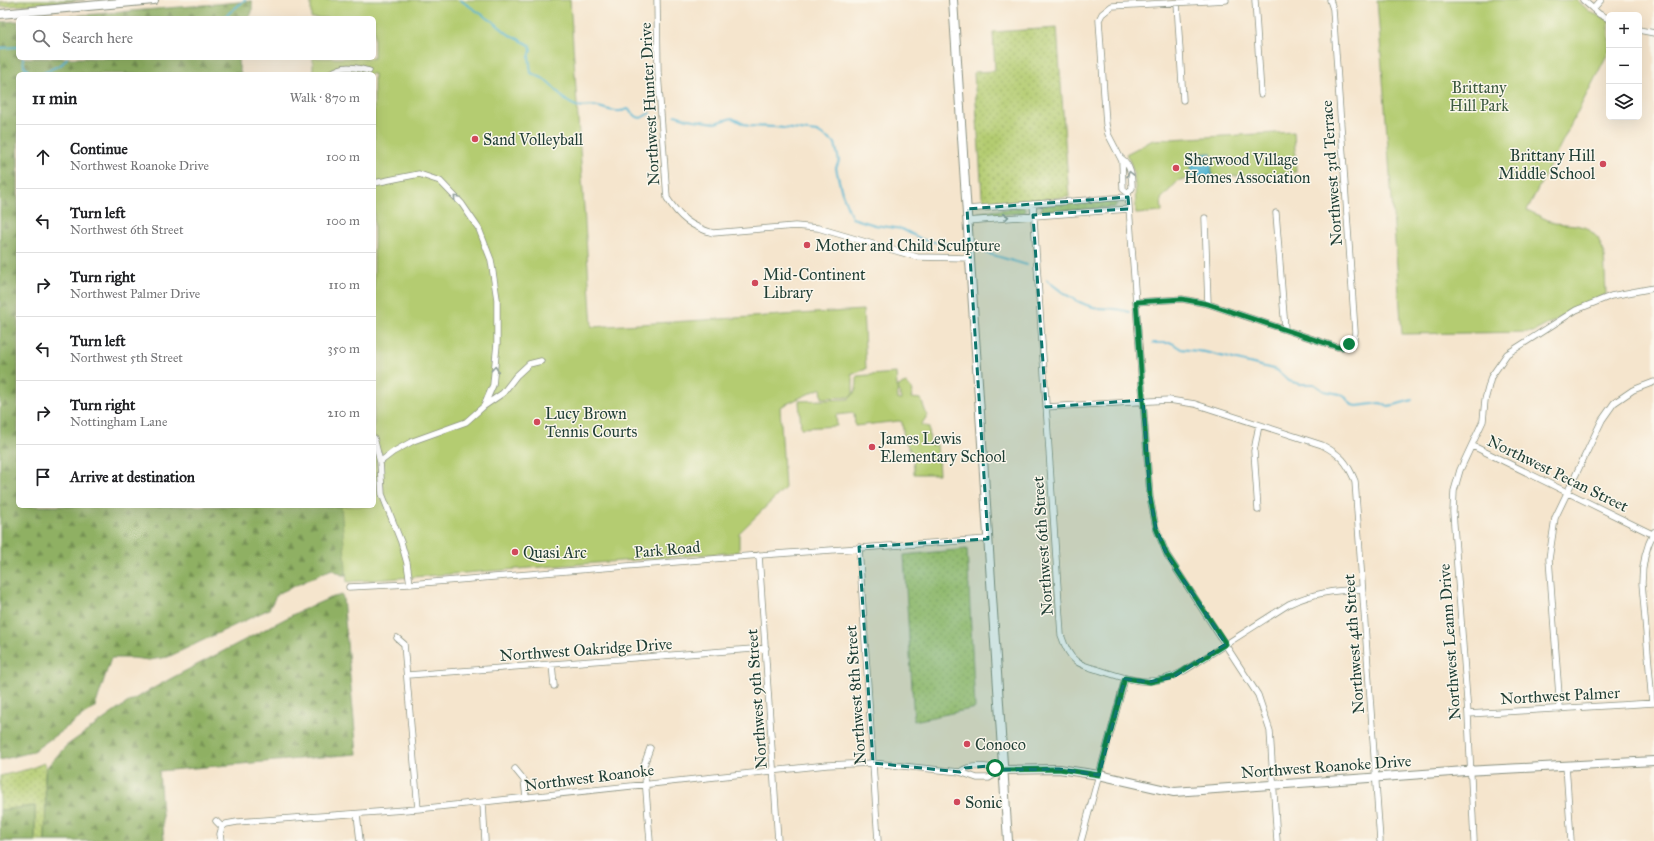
<!DOCTYPE html>
<html lang="en">
<head>
<meta charset="utf-8">
<style>
	body { margin:0; font-family:"IM FELL Great Primer",serif; background:#f6f6f6; color:#202124 }
	.controls { position:absolute; right:12px; top:12px; display:grid; overflow:hidden; border-radius:6px; box-shadow:0 4px 16px #0002 }
	.controls button { width:36px; height:36px; display:grid; place-items:center; padding:0; border:0; border-bottom:1px solid #e0e0e0; background:#fff; color:#202124; font:20px sans-serif }
	.stop { position:absolute; width:12px; height:12px; margin:-9px; border:3px solid #0b8043; border-radius:50%; background:#fff }
	.stop.end { background:#0b8043; border-color:#fff; box-shadow:0 1px 4px #0008 }
	.list { margin:0; padding:0; list-style:none }
	h2 { display:flex; justify-content:space-between; align-items:center; height:52px; margin:0; padding:0 16px; font-size:17px }
	h2 small { font-size:13px; font-weight:400; color:#757577 }
	.list li { display:grid; grid-template-columns:26px 1fr auto; gap:12px; align-items:center; box-sizing:border-box; height:64px; padding:0 16px; border-top:1px solid #e0e0e0 }
	.list b { display:block; font-size:15px; white-space:nowrap }
	.list p { margin:0; font-size:13px; white-space:nowrap; color:#757577 }
	.list em { font-size:13px; font-style:normal; color:#757577 }
	.icon { flex:none; width:22px; height:22px; fill:none; stroke:currentColor; stroke-width:2; stroke-linecap:round; stroke-linejoin:round }
	.map { position:relative; flex:none; width:1654px; height:841px; overflow:hidden }
	.search { position:absolute; background:#fff; box-shadow:0 4px 16px #0002; left:16px; top:16px; width:360px; height:44px; display:flex; align-items:center; gap:10px; box-sizing:border-box; padding:0 14px; border-radius:6px; color:#757577; font-size:15px }
	.panel { position:absolute; background:#fff; box-shadow:0 4px 16px #0002; left:16px; top:72px; width:360px; height:436px; border-radius:6px }
	.map>svg:first-child { display:block }
	.grass { fill:url(#grass-dots); stroke:#6a8452 }
	.forest { fill:url(#forest-firs); stroke:#57764c }
	.green { fill:#b4cc71; stroke:#6a8452 }
	.water { fill:#54b5d2; stroke:#3a7983 }
	.lines { fill:none; stroke-linecap:round; stroke-linejoin:round }
	.stream { stroke:#54b5d2; stroke-width:2 }
	.street-casing { stroke:#8a9180; stroke-width:7 }
	.secondary-casing { stroke:#8a9180; stroke-width:10 }
	.primary-casing { stroke:#8a9180; stroke-width:10 }
	.street { stroke:#fff; stroke-width:5.5 }
	.secondary { stroke:#fff; stroke-width:8 }
	.primary { stroke:#fff; stroke-width:8 }
	.oneway { stroke:#8f9e9a }
	.route { stroke:#0b8043; stroke-width:5 }
	.marked { fill:#0f766e; fill-opacity:0.2; stroke:#0f766e; stroke-width:3; stroke-dasharray:8 5; stroke-linejoin:round }
	.poi-dot { fill:#d1495b; stroke:#fbf7ec; stroke-width:1.5 }
	.labels { text-anchor:middle; stroke-width:3; stroke-linejoin:round; paint-order:stroke }
	.park-label { font-size:16px; fill:#3d5a40; stroke:#fbf7ec }
	.street-label { font-size:16px; fill:#1f3d34; stroke:#fbf7ec }
	.poi-label { font-size:16px; fill:#1f3d34; stroke:#fbf7ec; text-anchor:start }
</style>
</head>
<body>
<div class="map">
<svg width="1654" height="841" viewBox="0 0 1654 841">
	<defs>
		<pattern id="grass-dots" width="8" height="8" patternUnits="userSpaceOnUse"><rect width="8" height="8" fill="#b4cc71"/><path d="M2 2h.1M6 6h.1" fill="none" stroke="#92a75e" stroke-width="1.8" stroke-linecap="round"/></pattern>
		<pattern id="forest-firs" width="22" height="20" patternUnits="userSpaceOnUse"><rect width="22" height="20" fill="#8fb063"/><path d="M5 1l3.5 6h-7zM16 11l3.5 6h-7z" fill="#749052"/></pattern>
	</defs>
	<rect width="100%" height="100%" fill="#fbf7ec"/>
	<filter id="ink" filterUnits="userSpaceOnUse"><feTurbulence type="fractalNoise" baseFrequency=".025" numOctaves="2"/><feDisplacementMap in="SourceGraphic" scale="8" xChannelSelector="R" yChannelSelector="G"/><feConvolveMatrix kernelMatrix="1 2 1 2 8 2 1 2 1" color-interpolation-filters="sRGB"/></filter>
	<filter id="wash" filterUnits="userSpaceOnUse"><feTurbulence type="fractalNoise" baseFrequency=".012" numOctaves="4" result="noise"/><feDisplacementMap in="SourceGraphic" scale="16" xChannelSelector="R" yChannelSelector="G"/><feGaussianBlur stdDeviation="0.9" result="paint"/><feColorMatrix in="noise" values="0 0 0 0 0 0 0 0 0 0 0 0 0 0 0 0 0 1.4 0 .05"/><feComposite in="paint" operator="in"/></filter>
	<g filter="url(#wash)">
		<rect width="100%" height="100%" fill="#f5e5cd"/>
		<path class="grass" d="M20 0H85L0 7V2Z
			M1057 28 1069 197 989 204 984 201 982 196 974 72 995 71 993 32Z
			M1114 200 1117 202 1115 207 1042 212 1041 210 1042 205Z
			M1023 207 1025 209V212L1022 213 978 216V213Z
			M967 549 975 708 914 721 904 555Z
			M44 763C47 769 44 774 45 781 45 801 46 821 45 841H35V806L0 810V776L29 769Z"/>
		<path class="forest" d="M252 1V12L249 18H48Z
			M18 21V58H239L238 63 241 74H18V506H352L351 575H342L332 569 277 594 269 609 168 657 149 660 133 658H111L95 707 32 752 0 760V22Z
			M342 595 343 598 357 754 159 771 164 841H45L46 799 45 779 46 768 66 746 127 703 170 679 298 612 330 598Z
			M35 806V841H0V810Z"/>
		<path class="green" d="M311 0H570L592 327 863 310 866 369 851 375 853 378V394L850 397 822 398 821 388 780 407 785 488 739 533V552L347 582 341 506H374V74H313V58H374V18H311Z
			M1377 0H1577L1590 12 1609 20V51L1527 210 1554 223 1576 225 1587 228 1598 238 1604 252 1606 294 1533 332 1402 334Z
			M1294 132 1296 172 1179 180 1161 199 1162 212 1136 214C1135 195 1137 171 1126 154L1153 140Z
			M896 373 898 400H901L898 386 906 383 913 391 911 398 921 399 927 416 921 425 929 427 930 445H937L939 474H914L913 454 904 440 902 422 899 421 855 426 854 413 836 415 837 426 801 428 799 401 849 399C857 392 857 386 857 376Z"/>
		<path class="water" d="M1211 153 1212 177 1192 178 1190 154Z"/>
		<g class="lines">
			<path class="stream" d="M460 0 495 23 508 34 530 45 531 51 529 57 531 73C536 75 541 77 545 80 557 87 560 100 576 106 583 108 590 105 598 107 608 109 617 114 628 109L637 117 641 118 650 113
				M223 18 245 0
				M0 48 18 47
				M23 58 24 66 31 74
				M41 74 62 64 67 58
				M675 115 688 119 715 123 732 118 748 126 775 127 817 132 835 143 839 161 836 168 839 181 842 193 852 218 875 225 902 229 923 240 947 244
				M986 253 1027 265
				M1047 280C1062 293 1079 305 1098 308 1109 309 1119 308 1129 312
				M1153 343H1172L1181 349 1205 352 1277 370 1289 381 1300 384H1314L1324 391 1340 394 1345 397 1352 405 1357 406 1380 403 1388 406 1394 405 1412 400"/>
		</g>
	</g>
	<g filter="url(#ink)">
		<g class="lines">
			<defs>
				<path id="street" d="M657 0 658 73 667 198C680 218 690 226 713 233L795 226 818 228 917 257 970 258
					M1226 0 1112 6 1102 14 1099 20 1106 124 1108 134 1122 161 1123 189 1128 193 1150 497 1156 528 1167 555 1258 695 1270 731 1277 841
					M1255 0 1261 94
					M1583 0 1599 14 1609 19
					M1177 3 1183 100
					M1593 9 1601 0
					M1639 30 1654 33
					M330 74C344 64 353 67 369 71
					M1121 158C1131 165 1132 177 1132 188L1128 193
					M374 183 419 174 440 181 462 204 479 229 491 260 497 299V344L493 385 484 406
					M1033 204 1061 635C1064 644 1068 655 1076 661 1082 666 1092 668 1099 670 1132 681 1152 688 1184 671L1289 604C1316 592 1333 591 1362 589
					M967 209 1128 197
					M1276 213 1285 329
					M1205 218 1208 304
					M967 221 1129 209
					M1136 302 1182 299 1208 304 1337 347H1343L1354 339 1355 332 1333 9 1330 0
					M1046 407 1169 400 1195 404 1322 445C1341 455 1347 462 1355 481L1380 841
					M374 438 380 462 393 452 413 441 466 422 484 406 503 393 516 376 529 364 541 361
					M1473 446 1654 535
					M380 462 382 494 401 542 407 563 410 584
					M1258 510 1254 451 1259 425
					M859 547 878 841
					M759 555 778 841
					M349 587 410 584 748 556 988 539
					M397 638 404 644 418 809
					M552 664 554 686
					M408 675 766 648
					M1652 703 1642 583C1642 564 1645 549 1654 532
					M1560 709 1549 559 1555 518 1602 420 1614 403 1633 390 1654 382
					M1468 714 1654 703
					M650 748 644 765 650 841
					M1566 765 1571 841
					M515 769 524 780 526 797
					M960 772C971 763 989 767 1002 770
					M483 803 485 841
					M357 814 360 841
					M216 821 222 827
					M222 827 226 824 237 822 418 809 827 765 873 763 960 772 977 778H989L1002 770
					M221 841 220 834 222 827
					M1081 841 1125 679
					M1474 841 1468 714 1453 512 1454 491 1460 470 1483 421 1485 400 1491 377 1507 354 1576 310 1611 296 1654 288"/>
				<path id="secondary" d="M0 14 154 0
					M1002 770 1059 769 1099 775 1174 792 1465 771 1654 761"/>
				<path id="primary" d="M953 0 1008 841"/>
			</defs>
			<use href="#street" class="street-casing"/>
			<use href="#secondary" class="secondary-casing"/>
			<use href="#primary" class="primary-casing"/>
			<use href="#street" class="street"/>
			<use href="#secondary" class="secondary"/>
			<use href="#primary" class="primary"/>
		</g>
		<defs><path id="oneway-chevron" d="M-2-3.5L2.5 0L-2 3.5" fill="none" stroke-width="1.6" stroke-linecap="round" stroke-linejoin="round"/></defs>
		<g class="oneway">
			<use href="#oneway-chevron" transform="translate(1130 174) rotate(-102)"/>
			<use href="#oneway-chevron" transform="translate(456 198) rotate(-134)"/>
			<use href="#oneway-chevron" transform="translate(1089 200) rotate(176)"/>
			<use href="#oneway-chevron" transform="translate(1006 217) rotate(-5)"/>
			<use href="#oneway-chevron" transform="translate(495 369) rotate(-84)"/>
		</g>
	</g>
	<g class="lines" filter="url(#ink)">
		<path class="route" d="M995 768 1002 770 1059 769 1099 775 1125 678 1150 682 1173 677 1226 644 1167 555 1156 528 1150 497 1136 302 1182 299 1208 304 1337 347H1343L1349 344"/>
	</g>
	<path class="marked" d="M1128 197 1129 209 1033 215 1046 407 1143 400 1150 497 1156 528 1167 555 1226 644 1173 677 1149 682 1125 679 1099 775 1059 769 1002 770 988 766 965 768 960 772 873 763 859 547 988 539 967 209Z"/>
	<g class="poi-dot">
		<circle cx="475" cy="139" r="4"/>
		<circle cx="1603" cy="164" r="4"/>
		<circle cx="1176" cy="168" r="4"/>
		<circle cx="807" cy="245" r="4"/>
		<circle cx="755" cy="283" r="4"/>
		<circle cx="537" cy="422" r="4"/>
		<circle cx="872" cy="447" r="4"/>
		<circle cx="515" cy="552" r="4"/>
		<circle cx="967" cy="744" r="4"/>
		<circle cx="957" cy="802" r="4"/>
	</g>
	<g class="labels">
		<g class="park-label">
			<text x="1479" y="93">Brittany<tspan x="1479" dy="18">Hill Park</tspan></text>
		</g>
		<g class="street-label">
			<text transform="translate(649 104) rotate(-93)" y="6">Northwest Hunter Drive</text>
			<text transform="translate(1331 173) rotate(-94)" y="6">Northwest 3rd Terrace</text>
			<text transform="translate(1558 473) rotate(26)" y="6">Northwest Pecan Street</text>
			<text transform="translate(1042 546) rotate(-94)" y="6">Northwest 6th Street</text>
			<text transform="translate(667 549) rotate(-5)" y="6">Park Road</text>
			<text transform="translate(1449 642) rotate(-94)" y="6">Northwest Leann Drive</text>
			<text transform="translate(1353 644) rotate(-94)" y="6">Northwest 4th Street</text>
			<text transform="translate(586 649) rotate(-4)" y="6">Northwest Oakridge Drive</text>
			<text transform="translate(855 695) rotate(-94)" y="6">Northwest 8th Street</text>
			<text transform="translate(1560 695) rotate(-3)" y="6">Northwest Palmer</text>
			<text transform="translate(756 699) rotate(-94)" y="6">Northwest 9th Street</text>
			<text transform="translate(1326 766) rotate(-4)" y="6">Northwest Roanoke Drive</text>
			<text transform="translate(589 777) rotate(-7)" y="6">Northwest Roanoke</text>
		</g>
		<g class="poi-label">
			<text x="483" y="145">Sand Volleyball</text>
			<text x="1595" y="161" text-anchor="end">Brittany Hill<tspan x="1595" dy="18">Middle School</tspan></text>
			<text x="1184" y="165">Sherwood Village<tspan x="1184" dy="18">Homes Association</tspan></text>
			<text x="815" y="251">Mother and Child Sculpture</text>
			<text x="763" y="280">Mid-Continent<tspan x="763" dy="18">Library</tspan></text>
			<text x="545" y="419">Lucy Brown<tspan x="545" dy="18">Tennis Courts</tspan></text>
			<text x="880" y="444">James Lewis<tspan x="880" dy="18">Elementary School</tspan></text>
			<text x="523" y="558">Quasi Arc</text>
			<text x="975" y="750">Conoco</text>
			<text x="965" y="808">Sonic</text>
		</g>
	</g>
</svg>
<div class="controls">
<button>+</button>
<button>−</button>
<button><svg class="icon" aria-label="layers" viewBox="0 0 24 24"><path d="M12 4l9 5-9 5-9-5zM3 14l9 5 9-5"/></svg></button>
</div>
<div class="stop" style="left:995px;top:768px"></div>
<div class="stop end" style="left:1349px;top:344px"></div>
<div class="search"><svg class="icon" aria-label="search" viewBox="0 0 24 24"><circle cx="10" cy="10" r="6"/><path d="M15 15l6 6"/></svg>Search here</div>
<section class="panel">
<h2>11 min<small>Walk · 870 m</small></h2>
<ul class="list">
<li><svg class="icon" aria-label="ahead" viewBox="0 0 24 24"><path d="M12 20V5M6 11l6-6 6 6"/></svg><div><b>Continue</b><p>Northwest Roanoke Drive</p></div><em>100 m</em></li>
<li><svg class="icon" aria-label="left" viewBox="0 0 24 24"><path d="M17 20v-9H6M10 6l-5 5 5 5"/></svg><div><b>Turn left</b><p>Northwest 6th Street</p></div><em>100 m</em></li>
<li><svg class="icon" aria-label="right" viewBox="0 0 24 24"><path d="M7 20v-9h11M14 6l5 5-5 5"/></svg><div><b>Turn right</b><p>Northwest Palmer Drive</p></div><em>110 m</em></li>
<li><svg class="icon" aria-label="left" viewBox="0 0 24 24"><path d="M17 20v-9H6M10 6l-5 5 5 5"/></svg><div><b>Turn left</b><p>Northwest 5th Street</p></div><em>350 m</em></li>
<li><svg class="icon" aria-label="right" viewBox="0 0 24 24"><path d="M7 20v-9h11M14 6l5 5-5 5"/></svg><div><b>Turn right</b><p>Nottingham Lane</p></div><em>210 m</em></li>
<li><svg class="icon" aria-label="arrive" viewBox="0 0 24 24"><path d="M6 21V4h12l-3 4 3 4H6"/></svg><div><b>Arrive at destination</b></div></li>
</ul>
</section>
</div>
</body>
</html>
